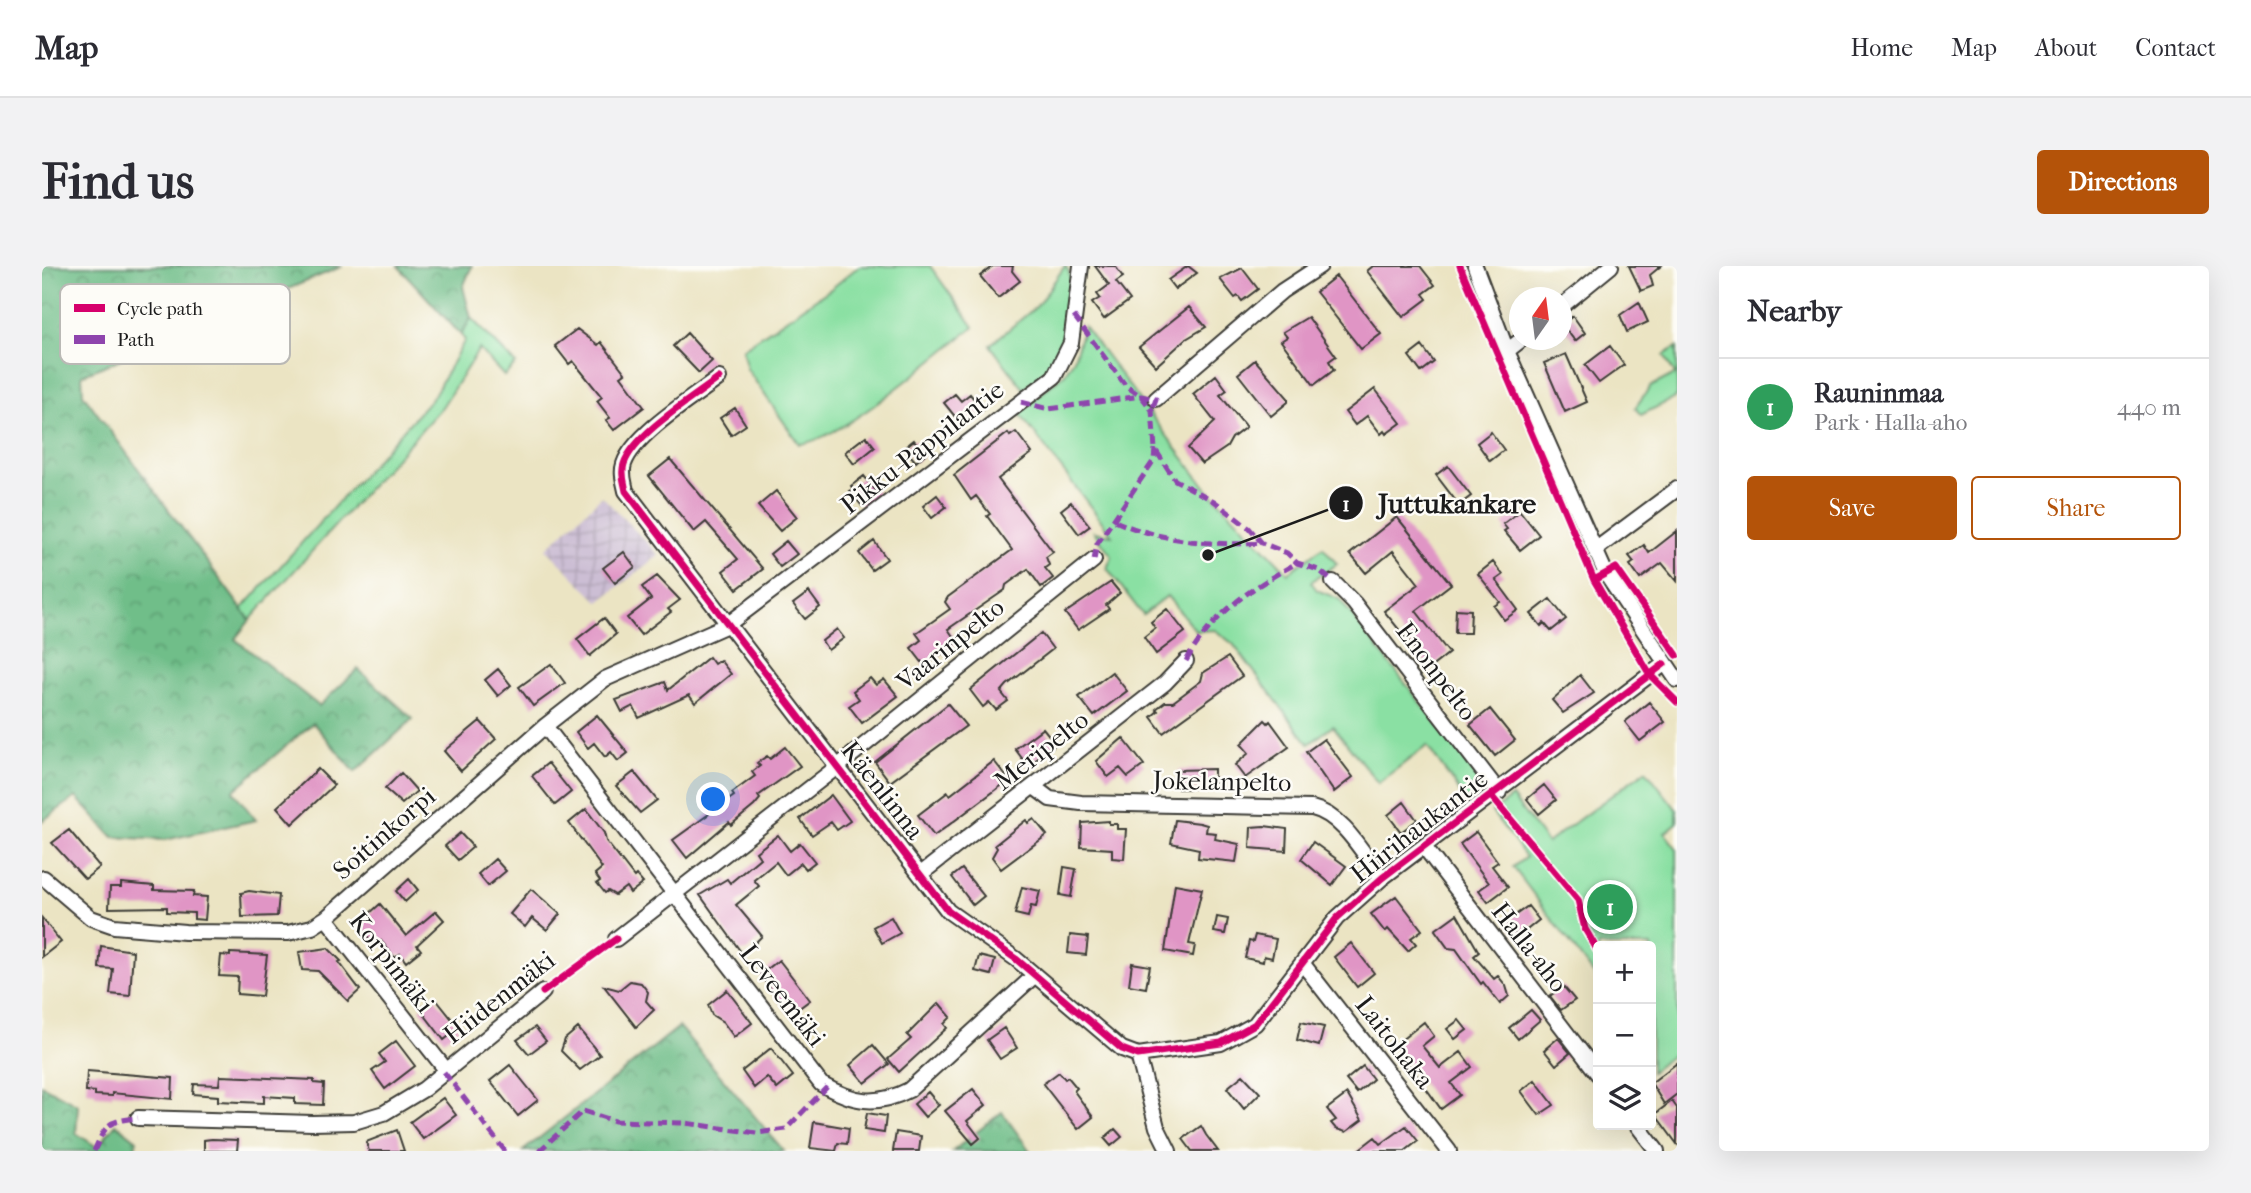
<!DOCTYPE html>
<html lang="en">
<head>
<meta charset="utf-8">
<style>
	body { margin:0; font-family:"IM FELL French Canon",serif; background:#f2f2f3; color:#2b2b33 }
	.controls { position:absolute; right:21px; bottom:21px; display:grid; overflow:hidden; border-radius:7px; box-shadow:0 7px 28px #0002 }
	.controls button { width:63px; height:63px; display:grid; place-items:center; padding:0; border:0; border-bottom:2px solid #e1e1e2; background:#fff; color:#2b2b33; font:35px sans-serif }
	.compass { position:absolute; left:1467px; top:21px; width:63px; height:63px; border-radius:50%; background:#fff; box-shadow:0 7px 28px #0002; rotate:14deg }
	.you { position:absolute; left:672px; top:534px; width:24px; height:24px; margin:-18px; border:5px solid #fff; border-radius:50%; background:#1a73e8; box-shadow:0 0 0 10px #1a73e833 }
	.badge { display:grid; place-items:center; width:46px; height:46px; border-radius:50%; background:#b45309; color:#fff; font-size:23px; font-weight:700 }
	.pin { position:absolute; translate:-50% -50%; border:4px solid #fff; box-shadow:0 2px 7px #0006 }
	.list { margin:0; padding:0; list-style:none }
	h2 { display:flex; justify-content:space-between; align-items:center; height:91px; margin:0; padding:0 28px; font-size:30px }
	h2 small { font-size:23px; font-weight:400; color:#7c7c81 }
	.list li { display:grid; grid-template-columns:46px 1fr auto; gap:21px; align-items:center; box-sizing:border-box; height:98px; padding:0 28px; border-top:2px solid #e1e1e2 }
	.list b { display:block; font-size:26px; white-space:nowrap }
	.list p { margin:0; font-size:23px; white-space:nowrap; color:#7c7c81 }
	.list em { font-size:23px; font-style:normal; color:#7c7c81 }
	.actions { display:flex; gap:14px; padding:21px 28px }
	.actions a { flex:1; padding:16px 0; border:2px solid #b45309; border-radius:7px; text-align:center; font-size:24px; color:#b45309 }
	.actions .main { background:#b45309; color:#fff }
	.icon { flex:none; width:38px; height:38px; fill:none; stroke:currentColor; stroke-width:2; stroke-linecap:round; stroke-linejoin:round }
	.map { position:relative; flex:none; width:1635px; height:885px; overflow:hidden; border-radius:7px }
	header { display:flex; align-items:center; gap:42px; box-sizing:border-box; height:98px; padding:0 35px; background:#fff; border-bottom:2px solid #e1e1e2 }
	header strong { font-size:33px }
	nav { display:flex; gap:38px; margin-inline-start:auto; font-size:24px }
	.intro { display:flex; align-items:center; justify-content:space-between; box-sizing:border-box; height:168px; padding:0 42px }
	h1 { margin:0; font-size:49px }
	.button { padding:18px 32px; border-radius:7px; background:#b45309; color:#fff; font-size:24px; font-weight:700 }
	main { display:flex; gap:42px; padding:0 42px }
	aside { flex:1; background:#fff; border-radius:7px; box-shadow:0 7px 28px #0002 }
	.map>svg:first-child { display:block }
	.industrial { fill:url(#industrial-grid) }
	.green { fill:#8ae0a3; stroke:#537e60; stroke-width:2 }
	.forest { fill:url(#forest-crowns); stroke:#466d52; stroke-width:2 }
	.building { fill:#e095c5 }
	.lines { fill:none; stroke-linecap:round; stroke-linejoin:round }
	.minor-casing { stroke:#3b3a35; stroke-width:18 }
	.minor { stroke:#fff; stroke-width:14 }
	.quiet { stroke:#8e44ad; stroke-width:5; stroke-dasharray:10 5; stroke-linecap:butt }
	.cycleway-casing { stroke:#fdfcf7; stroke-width:11 }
	.cycleway { stroke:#d6006c; stroke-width:7 }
	.labels { text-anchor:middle; stroke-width:5; stroke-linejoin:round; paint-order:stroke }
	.street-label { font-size:26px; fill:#1c1c1c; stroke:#fdfcf7 }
	.key { fill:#fdfcf7; stroke:#bab9b5; stroke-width:2 }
	.key-label { font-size:19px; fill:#1c1c1c }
	.leader { fill:none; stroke:#1c1c1c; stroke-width:2.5 }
	.callout-dot { fill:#1c1c1c; stroke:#fdfcf7; stroke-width:2.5 }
	.mark-label { font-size:21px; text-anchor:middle; font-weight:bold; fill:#fff }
	.callout-label { font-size:28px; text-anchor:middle; font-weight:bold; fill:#1c1c1c; stroke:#fdfcf7; stroke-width:5; stroke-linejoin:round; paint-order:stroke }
</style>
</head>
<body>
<header>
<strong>Map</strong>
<nav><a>Home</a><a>Map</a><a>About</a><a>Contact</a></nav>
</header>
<div class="intro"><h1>Find us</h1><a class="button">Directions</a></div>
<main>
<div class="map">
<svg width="1635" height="885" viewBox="0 0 1635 885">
	<defs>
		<pattern id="industrial-grid" width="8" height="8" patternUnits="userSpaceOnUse" patternTransform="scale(1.75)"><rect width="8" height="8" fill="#ccbed4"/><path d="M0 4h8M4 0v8" fill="none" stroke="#afa3b5"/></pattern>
		<pattern id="forest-crowns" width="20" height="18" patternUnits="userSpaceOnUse" patternTransform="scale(1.75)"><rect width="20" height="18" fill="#6fbe89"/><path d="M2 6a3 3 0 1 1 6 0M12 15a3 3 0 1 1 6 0" fill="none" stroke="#5a9a6f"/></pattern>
	</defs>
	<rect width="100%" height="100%" fill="#fdfcf7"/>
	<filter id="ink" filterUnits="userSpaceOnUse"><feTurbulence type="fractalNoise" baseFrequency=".0143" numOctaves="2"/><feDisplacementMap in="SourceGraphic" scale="14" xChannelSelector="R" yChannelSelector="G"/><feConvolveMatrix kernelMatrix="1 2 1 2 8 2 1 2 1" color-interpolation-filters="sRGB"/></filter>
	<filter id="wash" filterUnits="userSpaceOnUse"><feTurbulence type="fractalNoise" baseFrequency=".00686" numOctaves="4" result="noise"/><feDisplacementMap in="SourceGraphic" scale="28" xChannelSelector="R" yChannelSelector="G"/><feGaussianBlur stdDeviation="1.57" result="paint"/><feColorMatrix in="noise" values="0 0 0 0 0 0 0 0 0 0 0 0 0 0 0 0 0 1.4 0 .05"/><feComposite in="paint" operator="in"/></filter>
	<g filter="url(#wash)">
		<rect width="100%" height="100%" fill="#ebe4c3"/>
		<path class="industrial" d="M560 230 617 289 557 336 504 283Z"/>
		<path class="green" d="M817 0H888L932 61C893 90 801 174 757 178L705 103 700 83 790 22Z
			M1023 0C1037 11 1023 78 1013 93 1005 106 993 114 982 123L948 79 995 40Z
			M429 52 474 98 462 110 437 83 400 141 208 354 200 343 391 131 423 74 419 69Z
			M1042 60 1165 223 1246 307 1281 281 1295 298 1269 316 1275 324 1297 333 1437 511 1441 522 1424 534 1385 480 1336 517 1291 460 1267 478 1191 378 1173 364 1154 365 1125 330 1101 349 1065 302 1070 290 1052 266 1070 269 977 147 1023 107 1032 93Z
			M1635 81V131L1599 149 1593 142 1608 121 1633 108 1622 89Z
			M1604 504 1635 544V557L1623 567 1635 583V785L1609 806V680H1556V714L1471 601 1484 591 1450 546 1470 531 1505 577Z"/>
		<path class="forest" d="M0 0H301L40 109 41 128 208 354 193 373 277 440 316 403 371 453 313 506 271 457 191 525 214 554 123 574 71 571 34 531 0 555Z
			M356 0H430L421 21 429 52 419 69Z
			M637 761 742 885H481Z
			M0 819 36 839 34 867 55 881 74 858 95 874 92 885H0Z
			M960 846 988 885H911Z"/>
		<g id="blocks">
			<path class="building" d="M951 0H971L970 5 978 15 956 32 938 10Z
				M1053 0H1073L1081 11 1074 16 1088 34 1062 53 1050 37 1058 32 1055 28 1067 19Z
				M1146 0 1155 7 1133 23 1126 14Z
				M1331 0H1378L1393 19 1381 28 1385 33 1361 51 1325 5Z
				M1587 0H1619L1608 9 1611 20 1599 25Z
				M1200 2 1216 23 1200 35 1196 30 1193 32 1178 13Z
				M1294 10 1339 68 1319 83 1274 26Z
				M1597 36 1606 56 1585 66 1578 49Z
				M1147 41 1164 61 1144 73 1114 100 1097 81Z
				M1531 50 1543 67 1533 75 1520 58Z
				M1266 51 1294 90 1287 95 1292 104 1272 119 1239 75 1245 71 1241 66Z
				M535 63 556 79 559 76 583 107 579 110 602 141 572 164 564 154 568 152 555 135 560 131 531 95 527 98 513 80Z
				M645 67 670 95 657 107 631 80Z
				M1380 80 1392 96 1379 106 1367 90Z
				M1568 80 1582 99 1557 117 1543 99Z
				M1524 88 1545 136 1523 146 1502 97Z
				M1213 94 1246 132V136L1229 150 1196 108Z
				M1174 109 1185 124 1178 129 1204 161 1190 172 1185 181 1160 198 1146 182 1173 156 1151 128Z
				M1333 123 1359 157 1344 168 1342 165 1339 168 1325 150 1313 159 1303 146Z
				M913 128 919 135 928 128 941 144 926 156 920 149 915 153 902 137Z
				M693 142 704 159 689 169 678 152Z
				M974 166 990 187 956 213 1011 286 1004 291 1007 299 1003 302 1011 312 999 321 986 303 964 319 963 324 906 363 915 376 883 400 869 382 879 374 874 367 908 343 903 336 906 331 970 284 945 250 948 248 934 230 929 234 912 209 966 167 968 170Z
				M1449 166 1462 184 1448 195 1435 177Z
				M824 170 833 181 812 198 803 186Z
				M872 174 883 188 874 196 862 182Z
				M628 193 721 303 695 323 681 305 696 293 664 256 652 266 607 210Z
				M1406 200 1429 230 1417 239 1394 209Z
				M822 210 836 227 820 240 808 225 811 223 809 220Z
				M734 225 755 251 738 265 716 240Z
				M895 229 904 241 890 252 881 240Z
				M1029 236 1048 260 1037 268 1019 244Z
				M1478 245 1497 269 1478 284 1462 265 1465 263 1461 258Z
				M1355 251 1409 318 1374 345 1407 387 1388 402 1342 345 1377 318 1351 285 1324 307 1308 288Z
				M1635 265V315L1620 297 1598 313 1588 299 1592 296 1587 290 1602 279 1607 287Z
				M744 275 755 288 738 301 728 288Z
				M832 275 845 293 830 304 817 287Z
				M582 286 593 301 573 317 561 302Z
				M1451 296 1461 309 1454 314 1476 344 1462 354 1452 340 1458 336 1436 308Z
				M615 310 638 334 626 343 629 346 599 369 585 352 609 333 600 321Z
				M1069 316 1078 327 1064 339 1067 343 1036 364 1023 347Z
				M767 326 778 341 763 353 751 338Z
				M1508 333 1524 353 1509 365 1502 357 1499 360 1489 348Z
				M1125 343 1143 366 1114 388 1102 371 1113 362 1109 356Z
				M1414 343 1429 344 1428 367H1413Z
				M562 352 574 368 548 390 535 373Z
				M795 363 802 372 786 384 780 375Z
				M999 367 1011 383 965 419 959 426 966 435 954 444 947 436 941 441 928 424Z
				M667 391 672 398 678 394 689 408 653 437 647 429 597 452 591 440 580 446 574 434 623 416 626 424Z
				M1186 391 1200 410 1121 467 1109 451 1116 445 1114 443 1123 436H1131L1159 415 1161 407Z
				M509 398 523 417 491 440 477 421Z
				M456 403 469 419 456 430 443 414Z
				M1070 406 1085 425 1052 450 1037 431Z
				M1538 409 1552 427 1521 447 1510 434Z
				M828 412 834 419 842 413 856 430 820 457 807 440 817 433 811 425Z
				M1607 436 1623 456 1598 475 1583 456Z
				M906 438 924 460 848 516 833 496Z
				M1448 443 1473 474 1453 490 1428 459Z
				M555 449 586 487 576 495 569 486 563 491 552 477 546 482 534 466Z
				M1223 454 1226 457 1228 455 1247 481 1203 512 1193 499 1207 487 1199 478Z
				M438 455 454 473 419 505 402 485Z
				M1001 462 1014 478 986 500 973 483Z
				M1081 472 1102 499 1086 511 1078 502 1066 511 1054 495Z
				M1282 473 1311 511 1292 526 1264 486Z
				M743 481 758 500 716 530 718 533 712 540 689 559 687 556 645 592 631 574 692 530 690 527 713 510 710 506 718 500 715 497 725 490 728 493Z
				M952 495 967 514 892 570 876 549 906 526 908 529Z
				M506 497 529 526 513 539 490 510Z
				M276 503 292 519 250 558 235 541Z
				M1172 503V522L1136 523V504Z
				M592 506 615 534 598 547 574 520Z
				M359 507 375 525 360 538 343 523Z
				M1502 519 1514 534 1497 548 1485 533Z
				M789 529 808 555 795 564 789 556 770 569 758 553Z
				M1362 536 1375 554 1359 566 1346 549Z
				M544 543 562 567 564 575 592 611 594 609 601 617 588 627 584 621 573 629 566 625 563 627 555 617 558 615 553 608 560 602 527 557Z
				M992 553 1005 569 959 603 950 591 955 582 953 579 984 554 986 557Z
				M1133 554 1158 557 1165 559 1164 566 1174 567 1173 573 1197 578 1194 596 1156 592 1157 583 1129 577Z
				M1067 555V558H1075V563H1084L1082 593 1070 592V583L1039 581 1040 557Z
				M1222 560 1245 563 1244 585 1208 582 1209 561Z
				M27 564 58 601 43 613 10 577Z
				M1434 566 1456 596 1450 600 1466 621 1446 636 1437 624 1447 617 1418 578Z
				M418 567 431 581 416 594 403 580Z
				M736 569 748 585 758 577 773 596 764 603 759 597 744 609 734 596 712 614 717 620 694 639 720 670 705 685 699 686 658 629 685 613 688 617 718 592 714 586Z
				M1271 576 1304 600 1290 619 1259 593Z
				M453 593 464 605 446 620 436 608Z
				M1022 601 1034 603 1029 631 1018 629Z
				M920 603 942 630 931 639 910 611Z
				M367 613 376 624 363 636 354 625Z
				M79 617 112 620V624L152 625 151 630 165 631 163 654 152 653V647L125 646V641L67 642 68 621H79Z
				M1133 618 1160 623 1147 678 1153 679 1151 690 1123 685Z
				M980 621 998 625 994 641 989 640 986 651 973 648Z
				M489 623 518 648 505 664 490 652 483 661 468 648Z
				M207 625 237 629 235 650 200 651 199 627Z
				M1354 630 1380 664 1369 672 1374 678 1366 685 1346 663 1343 666 1329 648Z
				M338 638 364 670 394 645 402 654 375 679 379 684 364 696 358 688 353 692 339 675 333 680 316 658Z
				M1486 640 1497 654 1476 671 1464 656Z
				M1415 648 1437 686 1432 690 1452 713 1456 710 1464 720 1467 730 1458 738 1441 716 1439 718 1414 683 1406 682 1393 664Z
				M849 651 858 667 840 677 831 661Z
				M1175 651 1186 653 1183 668 1172 666Z
				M0 652 19 676 0 691Z
				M1028 669 1046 671 1044 689 1026 687Z
				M1213 669 1234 673 1230 692 1222 690 1221 696 1203 692 1207 675 1211 676Z
				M1309 677 1332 707 1315 721 1292 691Z
				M59 680 91 685 88 730 68 728 71 703 57 702Z
				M286 682 299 695 297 696 318 724 306 735 276 705 260 704 257 686Z
				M188 687 225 689 220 730 195 728 196 711 177 710 179 689 188 690Z
				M937 690 953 694 949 709 933 705Z
				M737 694 768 734 748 749 718 709Z
				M1090 697 1108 700 1104 722 1087 719Z
				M588 715 599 717 606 726 604 735 612 744 594 761 562 720 577 724Z
				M1521 720 1533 734 1519 744 1508 730Z
				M685 724 710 757 692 771 681 756 670 749 666 739Z
				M393 732 417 762 402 774 378 743Z
				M897 737 909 751 902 758 905 762 857 806 846 793 869 773 865 769Z
				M1489 744 1498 754 1476 773 1467 762Z
				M1417 754 1425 764 1413 773 1405 763Z
				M1259 756 1282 761 1277 780 1255 774Z
				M1382 756 1392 770 1380 780 1398 802 1419 786 1430 801 1409 817 1418 829 1399 843 1353 779Z
				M493 761 504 775 487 788 475 774Z
				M536 762 558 789 538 804 519 785 523 773Z
				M962 762 975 782 958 793 945 774Z
				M1516 772 1528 787 1514 799 1502 784Z
				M354 775 373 800 343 823 330 805 343 796 337 788Z
				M831 779 847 798 823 817 808 799Z
				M729 782 751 810 735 823 725 811 712 822 700 805Z
				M1635 797V828L1622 838 1609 817Z
				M468 799 496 834 476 850 448 815Z
				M1321 800 1331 813 1315 827 1304 814Z
				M45 805 131 812 130 833 70 827V830L53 829V826L44 825Z
				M1017 806 1023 813 1026 811 1035 822 1032 825 1051 851 1036 863 1001 818Z
				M1201 809 1218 827 1202 843 1185 822Z
				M178 810 272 814V817L282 818 281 839 253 838V832L222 830V837L176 835V830L151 828 152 818 177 819Z
				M1493 814 1512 839 1497 849 1479 825Z
				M931 823 944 839 925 855 938 872 931 878 903 845Z
				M886 826 897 839 883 851 872 838Z
				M1305 828 1320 854 1304 866 1294 863 1289 857 1294 854 1285 843Z
				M401 832 414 849 381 873 368 856Z
				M1630 835 1635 842V878L1613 848Z
				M825 847 844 850 842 867 822 864Z
				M772 856 807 862 805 878 796 877 794 885 768 882Z
				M1159 860 1164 869 1176 885H1150L1141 873Z
				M1364 860 1376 875 1363 885H1315L1333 871 1339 878Z
				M1073 863 1080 871 1069 880 1062 872Z
				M355 864 362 885H327L324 876Z
				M854 866 879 870 877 885H851Z
				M170 873 196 874 195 885H162V874Z"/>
		</g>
	</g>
	<g filter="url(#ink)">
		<use href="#blocks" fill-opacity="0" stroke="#3b3a35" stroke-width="2"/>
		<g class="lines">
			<defs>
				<path id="minor" d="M1433 0 1465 85 1564 308 1635 414
					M1520 40 1569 0
					M1465 85 1479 74
					M677 112C652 131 592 168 582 198 579 207 582 215 584 225L906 645 974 693 1080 783 1096 789 1179 777 1213 758 1295 652 1340 612 1622 398
					M1114 133 1240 25 1278 0
					M1553 284 1635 223
					M1291 316 1312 337 1457 526
					M503 460 779 818C811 836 834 841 867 824L993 709
					M992 521 1008 533 1039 537 1270 542C1301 549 1321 588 1340 612
					M1383 582 1556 808
					M880 607 1123 417 1144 395
					M2 612 49 652 72 660 143 666 246 667 270 661 284 652 503 460 563 413 685 359 1012 111 1029 77 1039 0
					M284 652 404 804
					M574 673 795 501 1052 294
					M1261 698 1407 885
					M1096 789 1115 861 1127 885
					M96 852 270 857 312 856 342 847 382 823 501 726
					M1595 859 1615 885"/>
			</defs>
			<use href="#minor" class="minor-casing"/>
			<use href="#minor" class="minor"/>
			<path class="quiet" d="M1032 50 1084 120 1099 130 1110 144 1113 183 1133 214 1172 235 1207 262 1220 277 1245 287 1255 297 1277 304 1291 316
				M979 136 1007 143 1099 130 1114 133 1110 144
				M1073 255C1119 275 1171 280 1220 277
				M1052 294 1055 278 1112 194 1113 183
				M1144 395C1172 347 1207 323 1255 297
				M402 806 463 885
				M52 885C65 857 65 855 96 852
				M497 885 541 845 573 855 643 857 715 867 744 863 785 821"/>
			<defs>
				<path id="cycleway" d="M1418 0 1552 314 1608 409 1635 436
					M677 112C652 131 592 168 582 198 579 207 582 215 584 225L906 645 974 693 1080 783 1096 789 1179 777 1213 758 1295 652 1340 612 1622 398
					M1552 314 1574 302 1635 389
					M1450 531 1536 634 1543 663 1556 685
					M501 726 574 673"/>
			</defs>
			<use href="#cycleway" class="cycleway-casing"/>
			<use href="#cycleway" class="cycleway"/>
		</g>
	</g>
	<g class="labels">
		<g class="street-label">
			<text transform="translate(880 181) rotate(-38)" y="9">Pikku-Pappilantie</text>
			<text transform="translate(908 378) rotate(-39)" y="9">Vaarinpelto</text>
			<text transform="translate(1395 405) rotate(53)" y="9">Enonpelto</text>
			<text transform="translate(999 484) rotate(-38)" y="9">Meripelto</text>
			<text transform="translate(1180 515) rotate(1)" y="9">Jokelanpelto</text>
			<text transform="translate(841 524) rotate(52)" y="9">Käenlinna</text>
			<text transform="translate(1377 560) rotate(-38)" y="9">Hiirihaukantie</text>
			<text transform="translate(342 567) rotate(-41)" y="9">Soitinkorpi</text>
			<text transform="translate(1488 681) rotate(52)" y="9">Halla-aho</text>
			<text transform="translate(350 696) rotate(52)" y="9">Korpimäki</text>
			<text transform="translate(741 729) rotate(52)" y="9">Leveemäki</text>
			<text transform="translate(457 731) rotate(-38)" y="9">Hiidenmäki</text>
			<text transform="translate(1353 776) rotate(52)" y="9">Laitohaka</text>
		</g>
	</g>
	<rect x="18" y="18" width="230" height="80" rx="10" class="key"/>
	<rect x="32" y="38" width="31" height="8" fill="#d6006c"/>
	<rect x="32" y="69" width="31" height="9" fill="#8e44ad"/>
	<g class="key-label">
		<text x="75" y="49">Cycle path</text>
		<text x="75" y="80">Path</text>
	</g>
	<path class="leader" d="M1166 289L1304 237"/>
	<g class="callout-dot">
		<circle cx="1166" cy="289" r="7"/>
		<circle cx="1304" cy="237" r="18"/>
	</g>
	<g class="mark-label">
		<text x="1304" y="245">1</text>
	</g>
	<g class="callout-label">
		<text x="1415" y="247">Juttukankare</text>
	</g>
</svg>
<div class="controls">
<button>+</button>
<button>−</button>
<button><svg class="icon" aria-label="layers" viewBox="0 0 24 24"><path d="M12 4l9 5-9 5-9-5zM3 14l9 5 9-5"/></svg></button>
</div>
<svg class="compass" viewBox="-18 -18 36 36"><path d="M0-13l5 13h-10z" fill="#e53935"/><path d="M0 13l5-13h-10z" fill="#7c7c81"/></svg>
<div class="you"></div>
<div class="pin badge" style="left:1568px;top:641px;background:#2e9e5b">1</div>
</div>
<aside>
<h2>Nearby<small></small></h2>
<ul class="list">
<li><span class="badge" style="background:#2e9e5b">1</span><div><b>Rauninmaa</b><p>Park · Halla-aho</p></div><em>440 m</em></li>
</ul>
<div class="actions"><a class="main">Save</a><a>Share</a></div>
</aside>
</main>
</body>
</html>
